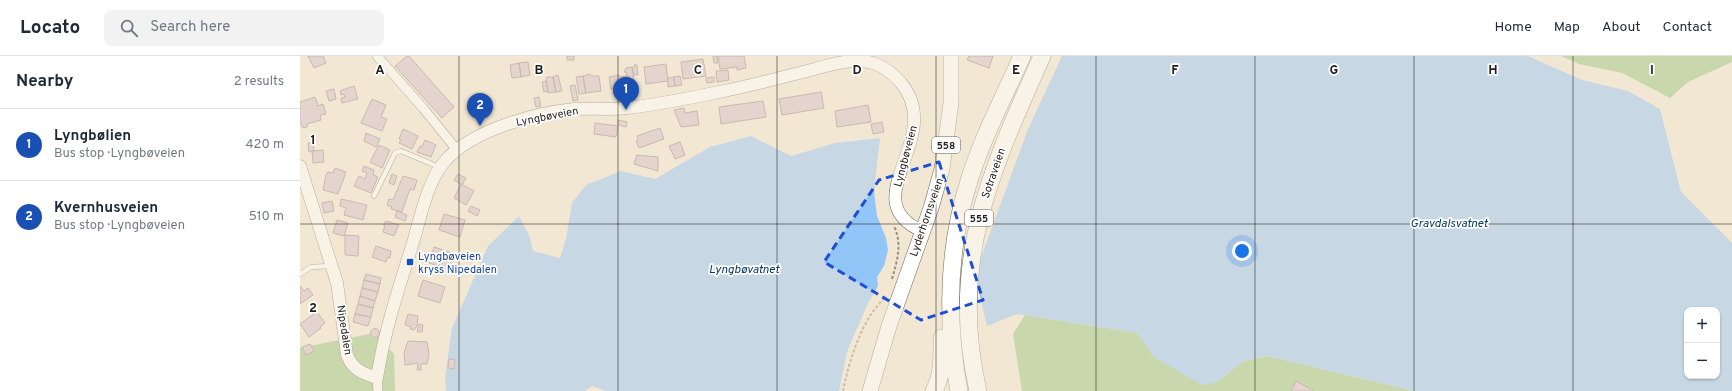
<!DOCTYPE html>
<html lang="en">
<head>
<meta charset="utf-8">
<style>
	body { margin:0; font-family:Overpass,sans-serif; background:#f2f2f3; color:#1f2937 }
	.controls { position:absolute; right:12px; bottom:12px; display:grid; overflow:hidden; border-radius:8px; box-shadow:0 1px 3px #0004 }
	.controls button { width:36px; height:36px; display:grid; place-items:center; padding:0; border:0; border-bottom:1px solid #e0e1e3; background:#fff; color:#1f2937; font:20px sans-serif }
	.you { position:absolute; left:942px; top:195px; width:14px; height:14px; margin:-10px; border:3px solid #fff; border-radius:50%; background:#1a73e8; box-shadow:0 0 0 6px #1a73e833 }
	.badge { display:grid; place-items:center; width:26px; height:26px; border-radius:50%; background:#7c3aed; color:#fff; font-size:13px; font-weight:700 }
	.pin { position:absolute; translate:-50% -33px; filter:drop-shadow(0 1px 2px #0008) }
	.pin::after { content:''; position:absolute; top:21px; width:14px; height:12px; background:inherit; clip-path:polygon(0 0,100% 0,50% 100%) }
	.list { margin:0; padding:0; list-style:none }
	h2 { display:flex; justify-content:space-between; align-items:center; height:52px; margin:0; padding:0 16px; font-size:17px }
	h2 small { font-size:13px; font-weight:400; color:#747a83 }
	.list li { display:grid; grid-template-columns:26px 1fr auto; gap:12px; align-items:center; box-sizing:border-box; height:72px; padding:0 16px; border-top:1px solid #e0e1e3 }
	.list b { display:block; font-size:15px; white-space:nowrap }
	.list p { margin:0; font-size:13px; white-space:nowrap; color:#747a83 }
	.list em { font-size:13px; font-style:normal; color:#747a83 }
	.icon { flex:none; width:22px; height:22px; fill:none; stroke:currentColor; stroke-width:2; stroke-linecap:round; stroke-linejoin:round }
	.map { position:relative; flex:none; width:1432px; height:335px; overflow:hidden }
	header { display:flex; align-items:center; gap:24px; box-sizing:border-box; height:56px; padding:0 20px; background:#fff; border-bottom:1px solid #e0e1e3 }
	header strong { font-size:19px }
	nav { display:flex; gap:22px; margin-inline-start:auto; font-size:14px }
	.search { width:280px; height:36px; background:#f2f2f3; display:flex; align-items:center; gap:10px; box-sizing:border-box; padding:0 14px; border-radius:8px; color:#747a83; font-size:15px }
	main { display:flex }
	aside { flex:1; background:#fff }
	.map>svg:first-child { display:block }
	.forest { fill:#96c57c }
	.water { fill:#93c6f8; fill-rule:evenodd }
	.building { fill:#d5bdc5; stroke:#968087 }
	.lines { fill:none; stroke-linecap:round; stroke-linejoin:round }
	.service-casing { stroke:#706756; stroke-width:5.5 }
	.minor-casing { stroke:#706756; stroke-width:10 }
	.tertiary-casing { stroke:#706756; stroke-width:13 }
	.primary-casing { stroke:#706756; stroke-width:16 }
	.motorway-casing { stroke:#706756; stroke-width:18 }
	.path { stroke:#978f81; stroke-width:2; stroke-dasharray:3 2; stroke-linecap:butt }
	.service { stroke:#fff; stroke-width:4.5 }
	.minor { stroke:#fff; stroke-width:9 }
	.tertiary { stroke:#fff; stroke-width:12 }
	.primary { stroke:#fff; stroke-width:15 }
	.motorway { stroke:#fff; stroke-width:17 }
	.marked { fill:none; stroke:#1d4ed8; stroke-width:3; stroke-dasharray:8 5; stroke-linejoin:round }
	.grid { fill:none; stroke:#231f18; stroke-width:1; stroke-opacity:0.55 }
	.transit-dot { fill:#1a4fb4; stroke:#fff; stroke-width:1.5 }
	.labels { text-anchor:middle; stroke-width:3.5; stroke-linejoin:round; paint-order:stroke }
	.shield { fill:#fff; stroke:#65625d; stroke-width:1 }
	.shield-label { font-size:10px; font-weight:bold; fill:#231f18 }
	.street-label { font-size:11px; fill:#231f18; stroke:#fff }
	.transit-label { font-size:11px; fill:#164399; stroke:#fff; text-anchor:start }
	.water-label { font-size:12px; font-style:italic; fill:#083a61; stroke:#fff }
	.grid-label { font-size:13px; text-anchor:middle; font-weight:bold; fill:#231f18; stroke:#fff; stroke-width:3.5; stroke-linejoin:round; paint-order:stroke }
</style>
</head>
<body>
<header>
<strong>Locato</strong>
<div class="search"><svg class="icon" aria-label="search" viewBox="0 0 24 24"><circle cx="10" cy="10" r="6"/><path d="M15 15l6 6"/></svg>Search here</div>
<nav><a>Home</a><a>Map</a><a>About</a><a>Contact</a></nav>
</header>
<main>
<aside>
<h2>Nearby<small>2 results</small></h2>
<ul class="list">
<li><span class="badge" style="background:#1a4fb4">1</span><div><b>Lyngbølien</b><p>Bus stop · Lyngbøveien</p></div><em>420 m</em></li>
<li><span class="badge" style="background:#1a4fb4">2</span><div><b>Kvernhusveien</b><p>Bus stop · Lyngbøveien</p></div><em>510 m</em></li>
</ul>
</aside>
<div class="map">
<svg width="1432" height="335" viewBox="0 0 1432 335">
	<rect width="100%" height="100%" fill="#f2e7d3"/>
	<path class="forest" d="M1261 0H1432V6L1388 26 1370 42 1322 17 1279 8Z
		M725 259 838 277 917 326 943 305 968 300 1115 335H722L713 278Z
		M74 277 94 298 95 335H0V292Z"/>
	<path class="water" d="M762 0H1228L1282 24 1328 35 1360 53 1381 136 1432 187V335H1115L968 300 943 305 917 326 902 329 854 301 837 277 717 258 687 270 675 218 728 73ZM1387 254H1417V320H1387Z
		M451 80 491 100 535 87 580 82 574 136 577 160 586 182 588 194 584 210 577 221 578 230 567 249 547 296 539 335H306L292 330 285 335H146L145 321 152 272 188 190 219 160 229 179 233 195 260 202 266 183 272 147 286 129 321 115 355 123 410 91Z"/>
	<path class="building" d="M8 0H23L26 7 14 12Z
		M107 0H109L154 51 142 62 95 10Z
		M267 0H274V4H267Z
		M413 0H417L418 7H414Z
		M418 0H444L446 12 437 14V11L420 13Z
		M669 0H693L689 12 667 4Z
		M403 3 406 20 383 23 381 6Z
		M228 6 230 19 221 21 219 7Z
		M219 7 221 21 212 22 210 9Z
		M366 8 368 25 346 28 344 11Z
		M334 9H337L338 19H334L333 17 332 12H334Z
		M332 11 334 24 328 25 326 16H324L326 12Z
		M428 14 429 24 417 26 416 15Z
		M290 18 291 20H299L301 35 286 37 283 20Z
		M258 19 262 35 256 36 253 21Z
		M319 19V21L328 20 329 31 311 33 309 21Z
		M283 20 286 37 279 38 276 21Z
		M380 20 382 29 375 30 374 21Z
		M247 21H253L256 36 248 37 246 23Z
		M374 21 375 30 368 31V22Z
		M414 21V26L407 27 406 22Z
		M246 25 248 35 244 36 242 26Z
		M275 29 278 44 273 45 270 30Z
		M54 30 58 43 42 47 41 42 45 41 44 38 41 39 40 35Z
		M34 33 36 43 29 45 26 35Z
		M521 36 524 52 482 59 479 43Z
		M15 41 18 50 23 48 26 58 20 59 21 64 7 68V71L3 72 0 66V46Z
		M239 41 241 50 236 51 234 42Z
		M72 43 86 49 81 61 87 63 82 75 61 67Z
		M463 45 466 61 421 68 419 51Z
		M568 49 571 66 537 71 535 55Z
		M384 52 385 57 397 55 399 69 381 71 374 54Z
		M318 64 327 66 326 71 318 69Z
		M582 66 584 76 573 78 571 68Z
		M295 67 318 70 316 81 294 78Z
		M360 72 364 83 339 92 336 85 338 84 337 80Z
		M103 73 118 80 112 93 99 87 101 84 99 83Z
		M66 77 80 83 76 91 64 85Z
		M125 84 136 89 131 101 117 96 120 90 122 91Z
		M13 86 14 95 9 96 8 87Z
		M380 86 385 99 375 103 369 90Z
		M79 89 90 94 82 112 70 106Z
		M23 94 24 106 13 107 12 95Z
		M337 99 358 101V115L334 108Z
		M64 110 74 114 73 119 78 121 71 137 54 130 59 120 65 123 67 117 62 115Z
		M35 112 46 116 38 138 23 134 26 119 28 116 33 117Z
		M92 118 97 120 94 129 89 127Z
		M158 118 166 122 162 129 154 124Z
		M103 120 117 124 114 134 110 133 102 156 91 153 92 151 87 149 89 143 93 144Z
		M161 128 174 135 166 149 154 142Z
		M41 143 67 149 63 164 44 159 46 152 40 150Z
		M32 145 34 155 24 157 22 147Z
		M171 150 180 154 177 160 168 155Z
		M97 155 107 159 105 165 95 161Z
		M144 158 165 164 160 181 139 174Z
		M37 164 48 167 44 180 33 177Z
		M86 165 99 169 94 180 83 176 85 169H83Z
		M45 179 59 180 58 200 45 199Z
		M76 190 91 195 90 202 88 201 86 206 72 201Z
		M134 191 155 198 150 214 129 207Z
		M66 218 81 222 80 228 64 224Z
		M64 224 80 228 78 236 62 232Z
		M123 224 145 231 140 247 118 240Z
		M0 230 4 235 8 232 13 239 0 248Z
		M62 232 78 236 75 245 60 240Z
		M60 240 75 245 73 252 58 248Z
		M58 248 73 252 71 261 55 258Z
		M17 256 25 267 20 271 21 272 9 281 0 268Z
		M55 258 71 261 68 270 53 266Z
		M108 258 118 260 117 270 114 274 110 273 111 271 105 269Z
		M119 268 123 269 122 276H117Z
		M70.5 277a4.5 4.5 0 1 1 9 0a4.5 4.5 0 1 1-9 0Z
		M108 285 127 286 129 299 127 308H121V314H117L118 307 105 309 104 297Z
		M10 288 14 295 6 299 2 291Z
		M149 303 155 304 154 313 148 312Z
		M996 325 1014 335H991Z"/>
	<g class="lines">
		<defs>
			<path id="service" d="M74 140 95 97 101 95 139 111
				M0 218 11 211 30 210"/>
			<path id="minor" d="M77 0 123 52 157 94
				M77 322 78 335"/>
			<path id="tertiary" d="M0 110 37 227 47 299C53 314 62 317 77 322 84 277 98 234 112 190 120 164 127 125 145 105 172 74 235 57 274 53 292 52 309 54 327 52 356 49 385 43 414 37 441 32 468 25 495 18 519 13 548 0 573 7 584 11 594 18 601 27 647 82 552 144 622 175"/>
			<path id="primary" d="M570 335 589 270 631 152 642 113 651 47V0"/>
			<path id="motorway" d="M634 335C643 318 642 300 642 282
				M659 335C646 264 647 194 669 125 682 82 704 41 722 0
				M678 335C648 206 691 115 742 0"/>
		</defs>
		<use href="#service" class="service-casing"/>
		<use href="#minor" class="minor-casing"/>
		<use href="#tertiary" class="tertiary-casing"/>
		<use href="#primary" class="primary-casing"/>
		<use href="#motorway" class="motorway-casing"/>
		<path class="path" d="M592 223C597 205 602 190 595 172L597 170
			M543 335C549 305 562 262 585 242"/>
		<use href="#service" class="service"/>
		<use href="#minor" class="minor"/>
		<use href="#tertiary" class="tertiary"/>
		<use href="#primary" class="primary"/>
		<use href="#motorway" class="motorway"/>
	</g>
	<path d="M0 0H1432V335H0ZM639 106 683 244 621 264 524 206 579 124Z" fill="#f2e7d3" fill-opacity=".55" fill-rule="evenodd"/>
	<path class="marked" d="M639 106 683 244 621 264 524 206 579 124Z"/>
	<path class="grid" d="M159 0V335M318 0V335M477 0V335M636 0V335M796 0V335M955 0V335M1114 0V335M1273 0V335M0 168H1432"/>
	<rect class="transit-dot" x="106" y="202" width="8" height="8" rx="2"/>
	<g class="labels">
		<g class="shield">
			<rect x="632" y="81" width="28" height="16" rx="3"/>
			<rect x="665" y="154" width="28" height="16" rx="3"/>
		</g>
		<g class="shield-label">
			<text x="646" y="93">558</text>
			<text x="679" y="166">555</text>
		</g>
		<g class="street-label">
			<text transform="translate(247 60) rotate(-11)" y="4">Lyngbøveien</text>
			<text transform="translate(605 100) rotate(-75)" y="4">Lyngbøveien</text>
			<text transform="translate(693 117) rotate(-71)" y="4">Sotraveien</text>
			<text transform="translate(626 161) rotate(-71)" y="4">Lyderhornsveien</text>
			<text transform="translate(45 274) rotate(81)" y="4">Nipedalen</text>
		</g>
		<g class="transit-label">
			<text x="118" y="204">Lyngbøveien<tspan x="118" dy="13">kryss Nipedalen</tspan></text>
		</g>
		<g class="water-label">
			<text x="1149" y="171">Gravdalsvatnet</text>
			<text x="444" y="217">Lyngbøvatnet</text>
		</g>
	</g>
	<g class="grid-label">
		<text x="80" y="18">A</text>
		<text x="239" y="18">B</text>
		<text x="398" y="18">C</text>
		<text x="557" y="18">D</text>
		<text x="716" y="18">E</text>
		<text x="875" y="18">F</text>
		<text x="1034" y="18">G</text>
		<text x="1193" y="18">H</text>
		<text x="1352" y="18">I</text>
		<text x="13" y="88">1</text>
		<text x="13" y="256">2</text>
	</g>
</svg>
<div class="controls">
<button>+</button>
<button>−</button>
</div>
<div class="you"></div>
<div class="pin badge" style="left:326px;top:54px;background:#1a4fb4">1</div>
<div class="pin badge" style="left:180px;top:70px;background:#1a4fb4">2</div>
</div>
</main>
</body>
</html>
